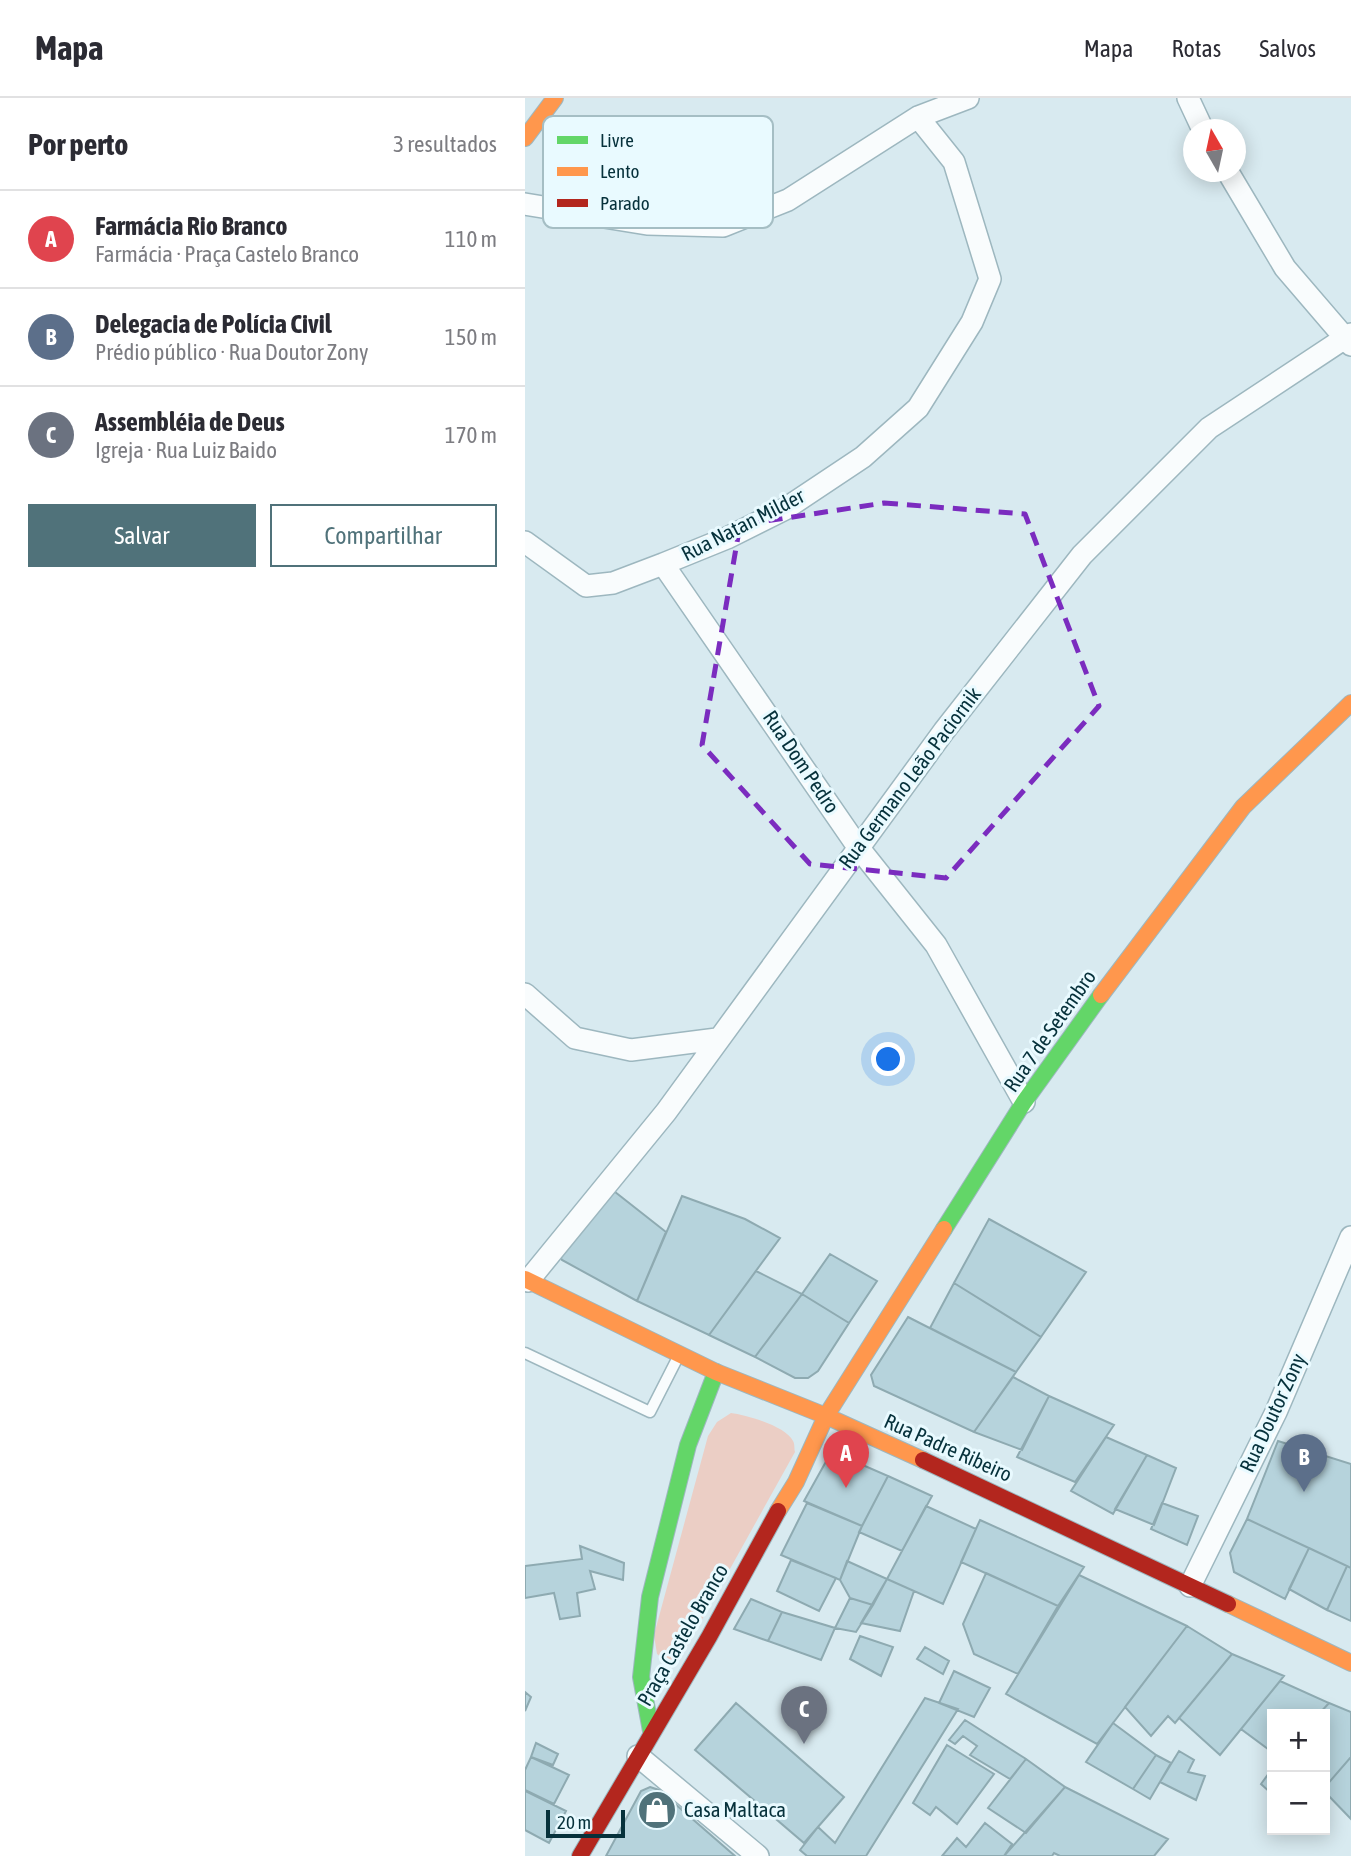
<!DOCTYPE html>
<html lang="pt">
<head>
<meta charset="utf-8">
<style>
	body { margin:0; font-family:"Asap Condensed",sans-serif; background:#f2f2f3; color:#2b2b33 }
	.controls { position:absolute; right:21px; bottom:21px; display:grid; overflow:hidden; border-radius:0px; box-shadow:0 4px 18px #0003 }
	.controls button { width:63px; height:63px; display:grid; place-items:center; padding:0; border:0; border-bottom:2px solid #e1e1e2; background:#fff; color:#2b2b33; font:35px sans-serif }
	.compass { position:absolute; left:658px; top:21px; width:63px; height:63px; border-radius:50%; background:#fff; box-shadow:0 4px 18px #0003; rotate:351deg }
	.scale { position:absolute; left:21px; bottom:18px; width:79px; box-sizing:border-box; padding-left:7px; border:4px solid #06313b; border-top:0; font-size:19px; line-height:24px; white-space:nowrap; color:#06313b; -webkit-text-stroke:5px #e9faff; paint-order:stroke }
	.you { position:absolute; left:364px; top:962px; width:24px; height:24px; margin:-18px; border:5px solid #fff; border-radius:50%; background:#1a73e8; box-shadow:0 0 0 10px #1a73e833 }
	.badge { display:grid; place-items:center; width:46px; height:46px; border-radius:50%; background:#50727a; color:#fff; font-size:23px; font-weight:700 }
	.pin { position:absolute; translate:-50% -58px; filter:drop-shadow(0 2px 4px #0008) }
	.pin::after { content:''; position:absolute; top:37px; width:24px; height:21px; background:inherit; clip-path:polygon(0 0,100% 0,50% 100%) }
	.list { margin:0; padding:0; list-style:none }
	h2 { display:flex; justify-content:space-between; align-items:center; height:91px; margin:0; padding:0 28px; font-size:30px }
	h2 small { font-size:23px; font-weight:400; color:#7c7c81 }
	.list li { display:grid; grid-template-columns:46px 1fr auto; gap:21px; align-items:center; box-sizing:border-box; height:98px; padding:0 28px; border-top:2px solid #e1e1e2 }
	.list b { display:block; font-size:26px; white-space:nowrap }
	.list p { margin:0; font-size:23px; white-space:nowrap; color:#7c7c81 }
	.list em { font-size:23px; font-style:normal; color:#7c7c81 }
	.actions { display:flex; gap:14px; padding:21px 28px }
	.actions a { flex:1; padding:16px 0; border:2px solid #50727a; border-radius:0px; text-align:center; font-size:24px; color:#50727a }
	.actions .main { background:#50727a; color:#fff }
	.map { position:relative; flex:none; width:826px; height:1758px; overflow:hidden }
	header { display:flex; align-items:center; gap:42px; box-sizing:border-box; height:98px; padding:0 35px; background:#fff; border-bottom:2px solid #e1e1e2 }
	header strong { font-size:33px }
	nav { display:flex; gap:38px; margin-inline-start:auto; font-size:24px }
	main { display:flex }
	aside { flex:1; background:#fff }
	.map>svg:first-child { display:block }
	.green { fill:#ebcec5 }
	.building { fill:#b6d3dc; stroke:#8eaab1; stroke-width:2 }
	.lines { fill:none; stroke-linecap:round; stroke-linejoin:round }
	.lane-casing { stroke:#9db7bf; stroke-width:13 }
	.street-casing { stroke:#9db7bf; stroke-width:24 }
	.fast-casing { stroke:#9db7bf; stroke-width:18 }
	.slow-casing { stroke:#9db7bf; stroke-width:18 }
	.jam-casing { stroke:#9db7bf; stroke-width:18 }
	.lane { stroke:#f9fcfd; stroke-width:10 }
	.street { stroke:#f9fcfd; stroke-width:21 }
	.fast { stroke:#63d668; stroke-width:16 }
	.slow { stroke:#ff974d; stroke-width:16 }
	.jam { stroke:#b3261e; stroke-width:16 }
	.marked { fill:none; stroke:#7b2cbf; stroke-width:5; stroke-dasharray:14 9; stroke-linejoin:round }
	.labels { text-anchor:middle; stroke-width:6; stroke-linejoin:round; paint-order:stroke }
	.street-label { font-size:21px; fill:#06313b; stroke:#e9faff }
	.poi-label { font-size:21px; fill:#06313b; stroke:#e9faff; text-anchor:start }
	.key { fill:#e9faff; stroke:#a5bec4; stroke-width:2 }
	.key-label { font-size:19px; fill:#06313b }
</style>
</head>
<body>
<header>
<strong>Mapa</strong>
<nav><a>Mapa</a><a>Rotas</a><a>Salvos</a></nav>
</header>
<main>
<aside>
<h2>Por perto<small>3 resultados</small></h2>
<ul class="list">
<li><span class="badge" style="background:#e0444e">A</span><div><b>Farmácia Rio Branco</b><p>Farmácia · Praça Castelo Branco</p></div><em>110 m</em></li>
<li><span class="badge" style="background:#5c6f8a">B</span><div><b>Delegacia de Polícia Civil</b><p>Prédio público · Rua Doutor Zony</p></div><em>150 m</em></li>
<li><span class="badge" style="background:#6b7280">C</span><div><b>Assembléia de Deus</b><p>Igreja · Rua Luiz Baido</p></div><em>170 m</em></li>
</ul>
<div class="actions"><a class="main">Salvar</a><a>Compartilhar</a></div>
</aside>
<div class="map">
<svg width="826" height="1758" viewBox="0 0 826 1758">
	<rect width="100%" height="100%" fill="#d8eaf0"/>
	<path class="green" d="M206 1315C221 1317 261 1328 268 1343 270 1346 269 1351 270 1354L156 1559C146 1564 141 1562 132 1556L129 1537 183 1338 192 1324Z"/>
	<path class="building" d="M85 1090 141 1134 112 1203 37 1162 34 1157Z
		M157 1098 220 1121 255 1140 184 1237 112 1203Z
		M464 1121 561 1174 516 1239 429 1185Z
		M305 1156 352 1183 324 1225 277 1196Z
		M231 1173 277 1196 230 1259 184 1237Z
		M429 1185 516 1239 491 1274 405 1230Z
		M277 1196 324 1225 293 1273 283 1280H270L230 1259Z
		M383 1219 491 1274 449 1334 349 1288 346 1277Z
		M488 1279 524 1298 497 1352 449 1334Z
		M524 1298 589 1327 550 1384 492 1359Z
		M581 1339 622 1357 588 1416 546 1393Z
		M753 1343 826 1366V1470L722 1421Z
		M307 1357 317 1358 363 1378 337 1428 279 1403 303 1360Z
		M622 1357 651 1370 629 1427 590 1411Z
		M363 1378 407 1398 377 1453 334 1434Z
		M282 1405 337 1428 315 1482 256 1457Z
		M637 1405 673 1418 662 1447 626 1431Z
		M401 1408 451 1431 418 1506 362 1481Z
		M722 1421 784 1450 760 1501 709 1474 705 1455Z
		M455 1422 559 1469 533 1508 436 1464Z
		M55 1448 99 1465 98 1482 65 1473 70 1491 52 1495 55 1518 35 1521 29 1495 0 1500V1468L57 1461Z
		M784 1450 822 1468 802 1512 764 1491Z
		M266 1462 311 1480 294 1513 252 1493Z
		M322 1463 362 1481 348 1507 325 1500 315 1482Z
		M822 1468 826 1470V1523L802 1512Z
		M461 1475 533 1508 493 1576 449 1556 438 1526Z
		M554 1477 662 1528 572 1646 481 1596Z
		M362 1481 389 1493 375 1533 336 1525Z
		M325 1500 348 1507 331 1534 310 1530Z
		M226 1501 257 1514 243 1543 209 1531Z
		M257 1514 310 1530 296 1562 243 1543Z
		M662 1528 707 1556 650 1625 643 1618 626 1638 600 1609Z
		M335 1538 368 1549 356 1578 325 1561Z
		M400 1549 424 1563 418 1576 392 1561Z
		M707 1556 759 1578 695 1657 654 1620Z
		M429 1573 465 1590 449 1619 414 1605Z
		M755 1583 804 1605 794 1616H747V1654L716 1631Z
		M0 1594 6 1599 0 1613Z
		M400 1600 433 1611 341 1758H282L275 1752 293 1729 310 1745Z
		M211 1605 319 1699 279 1745 170 1652Z
		M804 1605 826 1614V1659L800 1689V1616H794Z
		M440 1622 501 1661 485 1681 445 1657 452 1648 438 1638 430 1646 424 1642Z
		M588 1625 631 1657 608 1691 561 1664Z
		M11 1645 33 1656 28 1667 6 1659Z
		M422 1647 469 1676 432 1726 411 1709 405 1717 388 1705Z
		M654 1653 669 1662 663 1674 680 1678 671 1702 635 1684Z
		M631 1657 646 1665 625 1701 608 1691Z
		M6 1659 44 1677 29 1706 0 1692V1672Z
		M826 1659V1721L800 1694V1689Z
		M501 1661 540 1689 501 1735 463 1710Z
		M747 1671V1696L736 1686Z
		M125 1689 134 1692 210 1758H81L116 1693Z
		M540 1689 643 1741 629 1758H535L529 1755 527 1758H479Z
		M0 1693 41 1713 24 1745 0 1732Z
		M460 1725 487 1746 479 1758H417L432 1740 441 1749Z"/>
	<g class="lines">
		<defs>
			<path id="lane" d="M0 1255 125 1314 153 1259"/>
			<path id="street" d="M663 0 678 32
				M703 74 760 170 826 247
				M0 106 122 126 198 128 263 102 393 19 443 0
				M0 444 61 488 88 485 138 466 202 440 260 411 338 359 393 310 447 224 465 181 429 64 393 19
				M138 466 333 749 411 847 499 1004
				M0 896 50 940 106 952 192 941
				M3 1183 141 1014 419 633 557 457 684 330 826 236
				M665 1488 751 1314 826 1139
				M113 1658 233 1758"/>
			<path id="fast" d="M419 1131 499 1004 576 897
				M126 1633 116 1579 125 1499 163 1347 191 1274"/>
			<path id="slow" d="M0 40 30 0
				M576 897 718 709 826 605
				M0 1181 191 1274 301 1318 398 1362
				M253 1413 271 1384 301 1318 419 1131
				M703 1506 826 1565"/>
			<path id="jam" d="M398 1362 703 1506
				M55 1758 184 1539 253 1413"/>
		</defs>
		<use href="#lane" class="lane-casing"/>
		<use href="#street" class="street-casing"/>
		<use href="#fast" class="fast-casing"/>
		<use href="#slow" class="slow-casing"/>
		<use href="#jam" class="jam-casing"/>
		<use href="#lane" class="lane"/>
		<use href="#street" class="street"/>
		<use href="#fast" class="fast"/>
		<use href="#slow" class="slow"/>
		<use href="#jam" class="jam"/>
	</g>
	<path class="marked" d="M359 405 500 416 574 608 421 780 285 766 177 647 215 427Z"/>
	<defs>
		<symbol id="shop-disc" viewBox="-11 -11 22 22"><circle r="9.5" fill="#50727a" stroke="#e9faff"/><path d="M-5-2.5h2.3a2.7 3.5 0 0 1 5.4 0H5L5.5 6h-11ZM-1.5-2.5h3a1.5 2.3 0 0 0-3 0Z" fill="#fff"/></symbol>
	</defs>
	<g fill-rule="evenodd">
		<use href="#shop-disc" x="110" y="1690" width="44" height="44"/>
	</g>
	<g class="labels">
		<g class="street-label">
			<text transform="translate(218 427) rotate(-27)" y="7">Rua Natan Milder</text>
			<text transform="translate(276 664) rotate(56)" y="7">Rua Dom Pedro</text>
			<text transform="translate(385 680) rotate(-53)" y="7">Rua Germano Leão Paciornik</text>
			<text transform="translate(525 933) rotate(-55)" y="7">Rua 7 de Setembro</text>
			<text transform="translate(748 1315) rotate(-65)" y="7">Rua Doutor Zony</text>
			<text transform="translate(423 1350) rotate(24)" y="7">Rua Padre Ribeiro</text>
			<text transform="translate(158 1537) rotate(-60)" y="7">Praça Castelo Branco</text>
		</g>
		<g class="poi-label">
			<text x="159" y="1719">Casa Maltaca</text>
		</g>
	</g>
	<rect x="18" y="18" width="230" height="112" rx="10" class="key"/>
	<rect x="32" y="38" width="31" height="8" fill="#63d668"/>
	<rect x="32" y="69" width="31" height="9" fill="#ff974d"/>
	<rect x="32" y="101" width="31" height="8" fill="#b3261e"/>
	<g class="key-label">
		<text x="75" y="49">Livre</text>
		<text x="75" y="80">Lento</text>
		<text x="75" y="112">Parado</text>
	</g>
</svg>
<div class="controls">
<button>+</button>
<button>−</button>
</div>
<svg class="compass" viewBox="-18 -18 36 36"><path d="M0-13l5 13h-10z" fill="#e53935"/><path d="M0 13l5-13h-10z" fill="#7c7c81"/></svg>
<div class="scale">20 m</div>
<div class="you"></div>
<div class="pin badge" style="left:321px;top:1390px;background:#e0444e">A</div>
<div class="pin badge" style="left:779px;top:1394px;background:#5c6f8a">B</div>
<div class="pin badge" style="left:279px;top:1646px;background:#6b7280">C</div>
</div>
</main>
</body>
</html>
